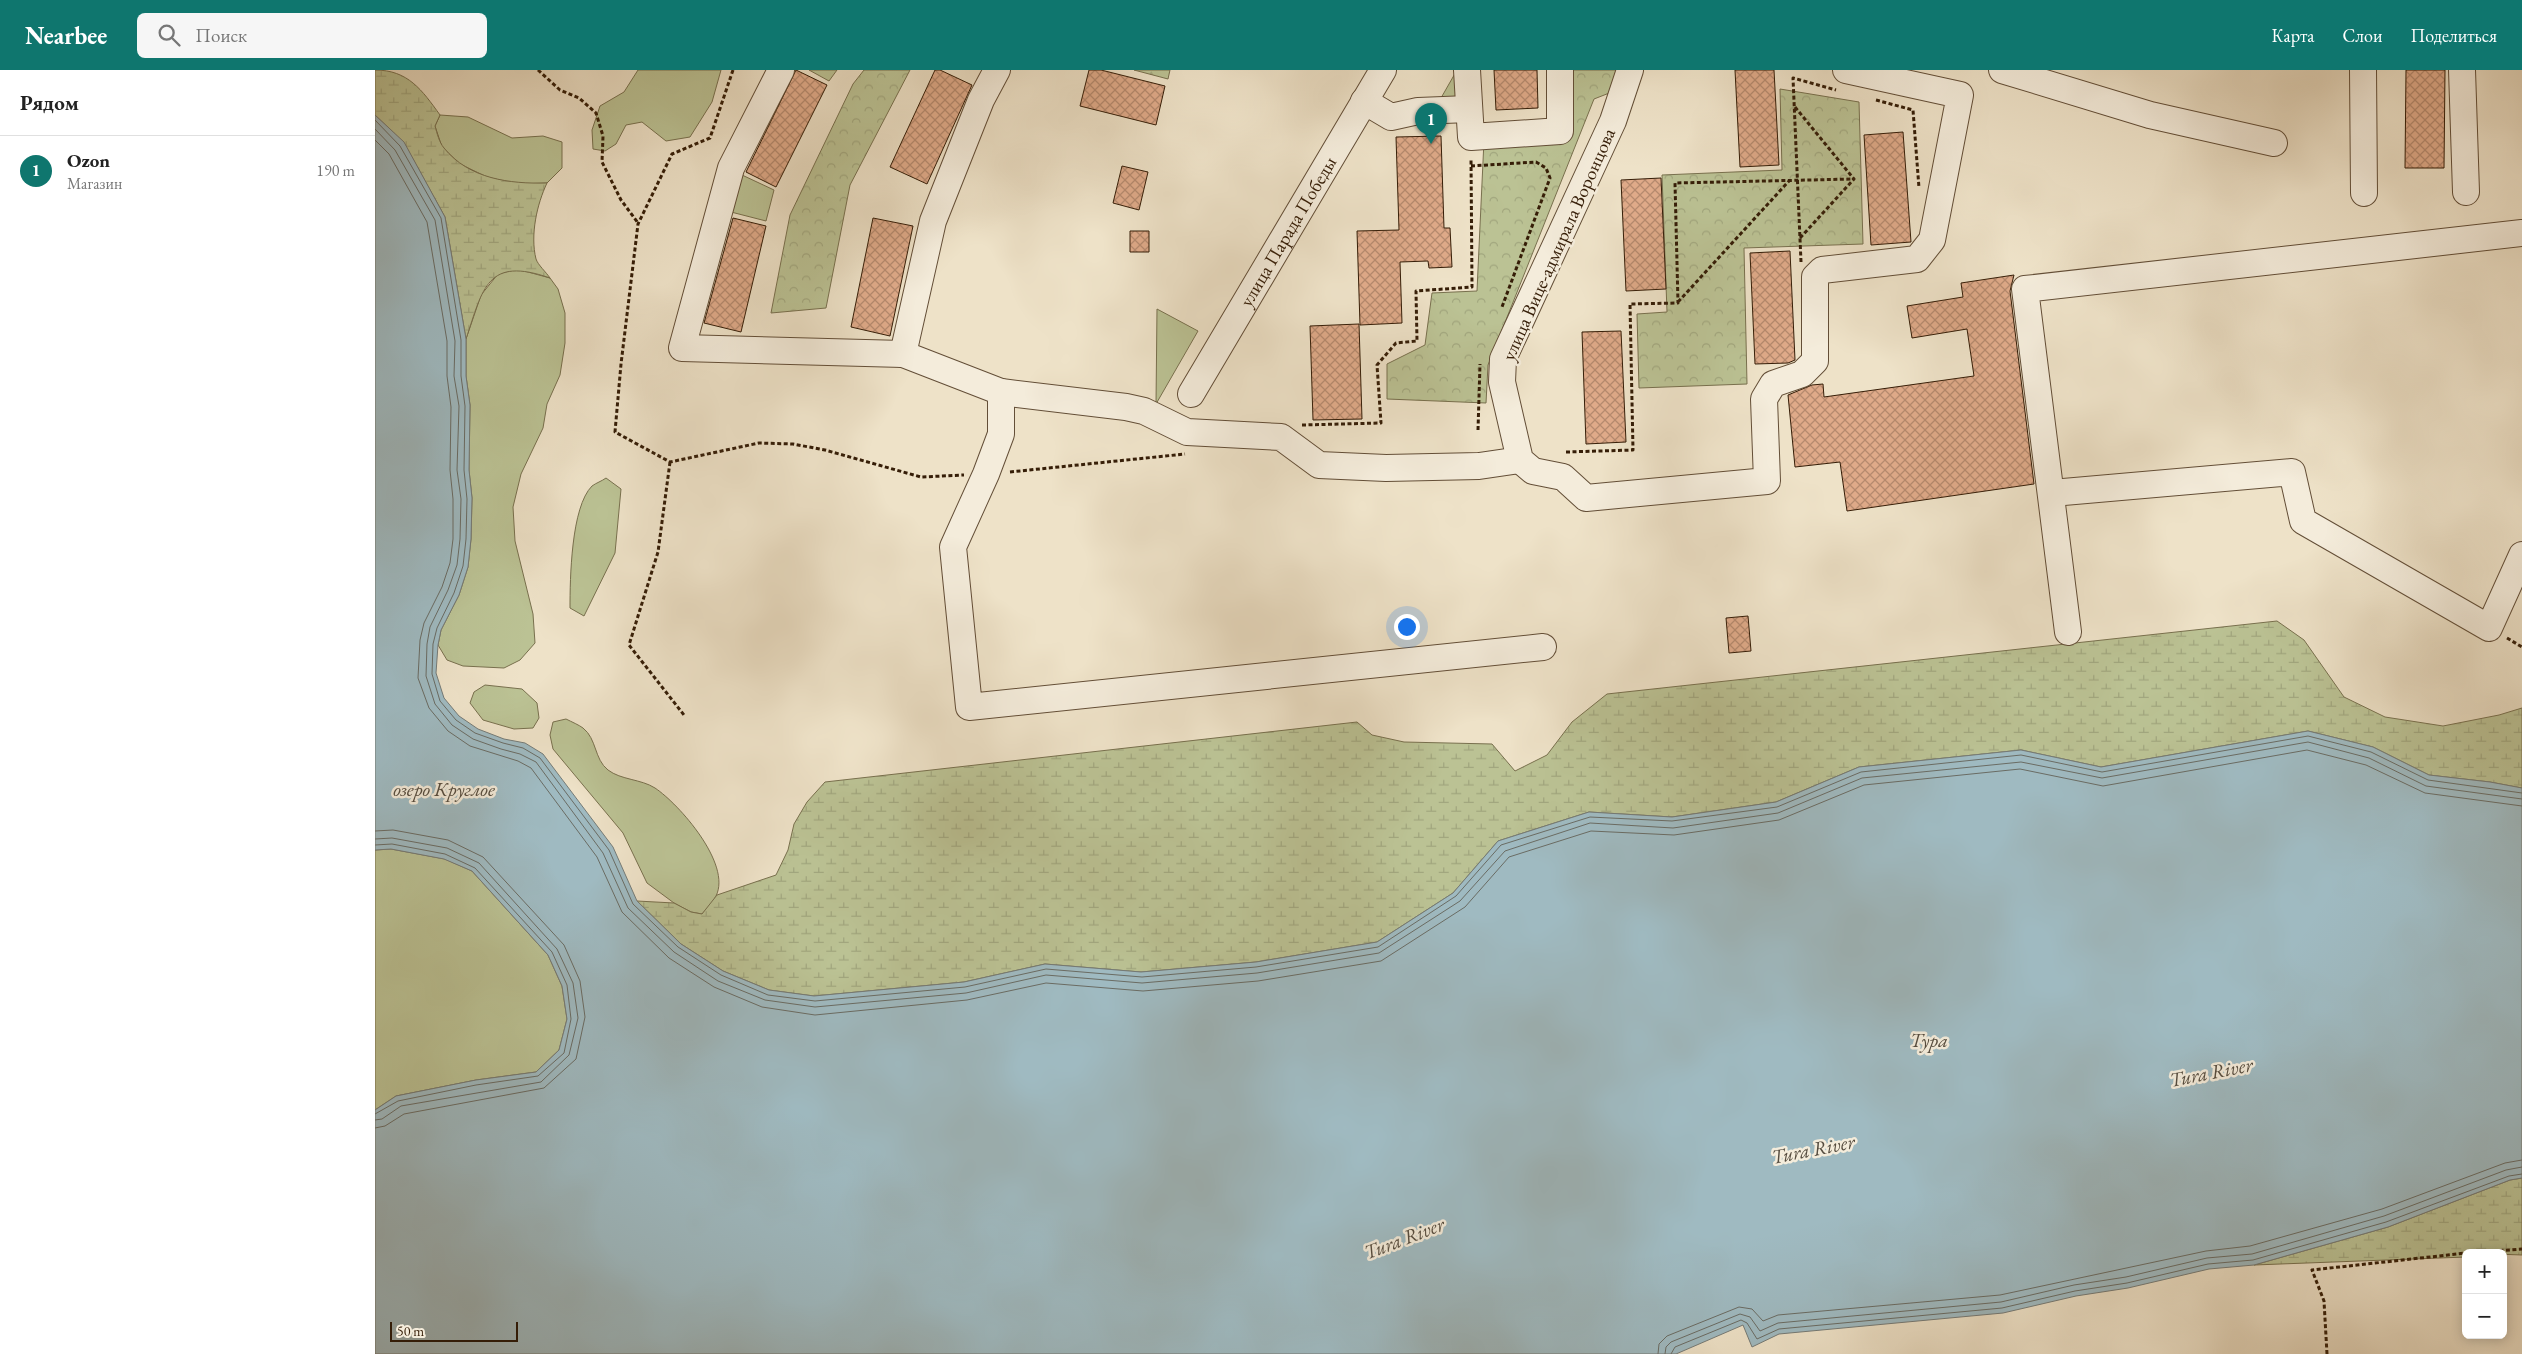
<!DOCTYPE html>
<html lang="ru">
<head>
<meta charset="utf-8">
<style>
	body { margin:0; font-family:"EB Garamond",serif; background:#f6f6f6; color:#222 }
	.controls { position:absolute; right:15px; bottom:15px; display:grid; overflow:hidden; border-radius:8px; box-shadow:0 2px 12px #0003 }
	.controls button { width:45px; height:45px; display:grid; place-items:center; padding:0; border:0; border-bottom:1px solid #e0e0e0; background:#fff; color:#222; font:25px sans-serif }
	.scale { position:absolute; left:15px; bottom:12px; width:128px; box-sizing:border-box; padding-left:5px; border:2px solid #351d07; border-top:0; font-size:14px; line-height:18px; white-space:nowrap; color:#351d07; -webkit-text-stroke:4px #f4ecdb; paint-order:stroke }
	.you { position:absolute; left:1031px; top:556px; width:18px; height:18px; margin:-12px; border:4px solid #fff; border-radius:50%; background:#1a73e8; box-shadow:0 0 0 8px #1a73e833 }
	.badge { display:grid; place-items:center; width:32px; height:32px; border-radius:50%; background:#0f766e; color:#fff; font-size:16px; font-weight:700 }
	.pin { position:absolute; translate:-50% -41px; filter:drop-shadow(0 1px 2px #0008) }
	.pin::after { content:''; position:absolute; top:26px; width:18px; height:15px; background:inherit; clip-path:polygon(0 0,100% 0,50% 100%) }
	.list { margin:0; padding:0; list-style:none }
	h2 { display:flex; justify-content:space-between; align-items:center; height:65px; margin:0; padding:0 20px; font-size:21px }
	h2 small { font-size:16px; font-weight:400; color:#767676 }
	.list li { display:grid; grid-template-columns:32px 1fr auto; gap:15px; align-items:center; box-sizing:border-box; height:70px; padding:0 20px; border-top:1px solid #e0e0e0 }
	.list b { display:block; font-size:19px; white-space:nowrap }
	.list p { margin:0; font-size:16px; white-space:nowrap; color:#767676 }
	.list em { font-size:16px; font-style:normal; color:#767676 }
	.icon { flex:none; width:28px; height:28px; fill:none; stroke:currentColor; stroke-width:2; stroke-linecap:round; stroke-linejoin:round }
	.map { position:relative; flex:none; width:2147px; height:1284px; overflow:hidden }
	header { display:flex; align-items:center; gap:30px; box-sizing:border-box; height:70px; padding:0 25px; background:#0f766e; color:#fff }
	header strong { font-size:24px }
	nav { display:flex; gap:28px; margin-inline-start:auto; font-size:18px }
	.search { width:350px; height:45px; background:#f6f6f6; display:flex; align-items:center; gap:12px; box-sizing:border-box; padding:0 18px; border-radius:8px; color:#767676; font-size:19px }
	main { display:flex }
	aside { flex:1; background:#fff }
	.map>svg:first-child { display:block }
	.grass { fill:#bbc294; stroke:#78704e }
	.forest { fill:url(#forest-firs); stroke:#78704e }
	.wetland { fill:url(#wetland-marsh); stroke:#78704e }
	.park { fill:url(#park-crowns); stroke:#78704e }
	.water { fill:#9fbac1; stroke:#757b77 }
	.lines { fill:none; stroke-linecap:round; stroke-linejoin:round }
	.shore { stroke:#6a6c64; stroke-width:1 }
	.building { fill:url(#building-cross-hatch); stroke:#351d07 }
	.minor-casing { stroke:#634e37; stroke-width:28 }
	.path { stroke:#351d07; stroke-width:3; stroke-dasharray:4 2.5; stroke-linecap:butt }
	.minor { stroke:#f4ecdb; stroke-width:26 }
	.labels { text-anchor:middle; stroke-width:5; stroke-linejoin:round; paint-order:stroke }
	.street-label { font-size:19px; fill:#351d07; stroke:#f4ecdb }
	.water-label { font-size:20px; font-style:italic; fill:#554c3f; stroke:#f4ecdb }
</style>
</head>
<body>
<header>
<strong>Nearbee</strong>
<div class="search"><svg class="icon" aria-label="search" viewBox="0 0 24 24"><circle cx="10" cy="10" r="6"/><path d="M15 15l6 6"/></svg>Поиск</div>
<nav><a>Карта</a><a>Слои</a><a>Поделиться</a></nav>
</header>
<main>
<aside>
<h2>Рядом<small></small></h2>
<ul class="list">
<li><span class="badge">1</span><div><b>Ozon</b><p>Магазин</p></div><em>190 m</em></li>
</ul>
</aside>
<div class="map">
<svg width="2147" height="1284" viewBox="0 0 2147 1284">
	<defs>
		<pattern id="forest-firs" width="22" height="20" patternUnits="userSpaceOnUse" patternTransform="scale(1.25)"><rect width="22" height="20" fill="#bbc294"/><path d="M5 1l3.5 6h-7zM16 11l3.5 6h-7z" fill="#a1a67e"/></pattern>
		<pattern id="wetland-marsh" width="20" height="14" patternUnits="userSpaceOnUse" patternTransform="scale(1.25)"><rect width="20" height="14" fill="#bbc294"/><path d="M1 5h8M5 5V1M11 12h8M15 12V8" fill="none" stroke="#a1a67e"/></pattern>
		<pattern id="park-crowns" width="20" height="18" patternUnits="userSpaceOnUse" patternTransform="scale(1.25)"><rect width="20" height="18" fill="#bbc294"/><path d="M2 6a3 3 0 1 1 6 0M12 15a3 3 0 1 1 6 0" fill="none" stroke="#a1a67e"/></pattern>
		<pattern id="building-cross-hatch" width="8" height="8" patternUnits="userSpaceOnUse" patternTransform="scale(1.25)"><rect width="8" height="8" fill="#dfaa89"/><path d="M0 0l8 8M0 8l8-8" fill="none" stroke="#b68a6e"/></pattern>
	</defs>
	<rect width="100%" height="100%" fill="#eee2c8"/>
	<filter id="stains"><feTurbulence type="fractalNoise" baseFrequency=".004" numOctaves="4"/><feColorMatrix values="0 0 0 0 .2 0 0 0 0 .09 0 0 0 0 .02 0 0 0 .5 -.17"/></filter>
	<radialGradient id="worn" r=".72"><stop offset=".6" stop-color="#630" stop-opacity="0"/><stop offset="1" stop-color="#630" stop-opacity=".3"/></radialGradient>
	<path class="grass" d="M263 0H346L337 32 315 67 291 71 267 52 251 55 241 74 230 81 218 79 217 60 225 36 249 22Z
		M434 0H462L454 11Z
		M1082 0 1084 27 1062 35Z
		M65 45 93 47 137 68 168 66 187 72V98L172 113 142 114 112 107 85 94 67 77 60 56Z
		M367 105 399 120 391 151 356 142Z
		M142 199 175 208 183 219 190 243V273L185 305 172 334 168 358 146 404 138 437 140 471 158 544 160 573 145 590 129 598 88 596 72 590 63 575 66 560 84 525 93 497 96 469 97 428 94 400 95 335 91 306V269L106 225 123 204Z
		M782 239 823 261 781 334Z
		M231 408 246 419 240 483 209 546 195 538C195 509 196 437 217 416 221 413 227 411 231 408Z
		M110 615 147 619 162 633 164 648 158 658 139 659 108 650 95 633 99 622Z
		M191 649C197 652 204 655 208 658 222 669 219 689 233 700 246 710 266 709 280 718 304 734 357 794 341 826 338 832 332 838 327 844L316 842 299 833 272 813 248 763 178 679 175 665 178 652Z
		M16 779 70 789 97 801 173 885 187 916 192 949 184 980 161 1002 101 1010 21 1026 0 1040V780Z"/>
	<path class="forest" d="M759 0H795L793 9Z"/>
	<path class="wetland" d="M0 0C33 0 47 20 65 45L60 56C62 63 64 72 69 78 94 109 135 114 172 113 162 134 155 165 161 189 163 195 171 202 175 208 112 186 108 218 91 269L70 147 29 73 0 45Z
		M1902 551 1929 570 1969 627 2010 647 2068 656 2124 645 2147 638V718L2115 712 2054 705 1998 677 1933 661 1726 697 1646 680 1484 697 1401 732 1297 747 1214 742 1123 771 1078 823 1002 872 881 892 766 902 670 894 589 912 439 926 394 920 348 901 306 874 262 831 299 833 316 842 327 844 342 825 401 805 413 780 419 754 432 732 450 712 982 652 997 665 1029 672 1117 674 1140 701 1172 685 1197 652 1232 624Z
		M2147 1108V1185L2091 1183V1187L1879 1195 2013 1157 2135 1110Z"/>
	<path class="park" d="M489 0H535L475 115 451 238 396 243 415 145 478 14Z
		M1194 0H1247L1242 20 1219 29 1113 295 1111 333 1012 329V294L1050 275 1057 223 1102 221 1109 70 1188 65Z
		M1405 19 1484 32 1488 174 1369 178 1372 314 1264 318 1262 244 1292 242 1287 105 1407 100Z"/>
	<path class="water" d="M0 45 29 72 70 147 91 269V306L95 335 94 400 97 428 96 469 93 497 84 525 66 560 63 575 61 603 69 628 84 646 103 659 129 669 150 673 168 684 238 777 262 831 306 874 348 901 394 920 439 926 589 912 670 894 766 902 881 892 1002 872 1078 823 1123 771 1214 742 1297 747 1401 732 1484 697 1646 680 1726 697 1933 661 1998 677 2054 705 2115 712 2147 718V1108L2135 1110 2013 1157 1879 1195 1834 1199 1753 1218 1701 1226 1628 1243 1404 1264 1377 1277 1368 1255 1301 1284H0V1040L21 1026 101 1010 161 1002 184 980 192 949 187 916 173 885 97 801 69 789 16 779 0 780Z"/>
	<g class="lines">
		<path class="shore" d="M0 50 25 76 66 148 86 270V306L90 336 89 400 92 429 91 469 88 496 79 523 62 558 58 574 57 604 65 631 81 650 100 663 128 673 148 678 165 688 234 780 258 834 303 877 346 905 393 925 440 931 590 917 671 899 767 907 881 897 1003 877 1081 826 1126 775 1215 747 1297 751 1402 737 1486 702 1646 685 1727 702 1933 666 1996 682 2053 710 2147 723
			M0 59 20 80 60 150 80 271 79 306 84 336 82 400 86 429 85 469 82 495 73 520 55 557 52 574 51 606 60 634 77 655 98 669 126 679 145 684 161 692 228 783 253 838 299 882 343 911 390 930 440 937 591 923 671 905 767 913 882 903 1004 883 1085 831 1130 781 1215 753 1298 758 1403 743 1487 708 1646 692 1727 708 1933 672 1994 688 2051 716 2147 729
			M0 70 14 84 52 152 72 271V306L76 337 75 400 78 429V469L75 493 67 517 49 553 45 570 43 608 54 638 73 661 95 676 143 691 156 698 222 787 247 842 294 888 339 917 387 937 440 945 592 930 671 913 768 921 883 911 1006 891 1090 837 1134 787 1216 761 1299 765 1404 750 1489 715 1645 699 1728 716 1932 680 1991 695 2050 723 2147 736
			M0 761 18 760 73 770 108 787 189 875 205 911 210 947 201 989 169 1018 29 1044 10 1056 0 1058
			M0 769 17 768 72 778 104 793 182 879 198 913 203 948 194 985 166 1012 26 1036 7 1049 0 1050
			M0 775 17 774 70 784 100 798 177 882 192 915 196 949 189 983 163 1006 101 1015 23 1031 0 1044
			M1283 1284 1284 1274 1292 1266 1364 1237 1377 1239 1388 1251 1403 1245 1625 1225 1831 1181 1875 1176 2007 1139 2130 1093 2147 1090
			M1290 1284 1291 1277 1296 1272 1365 1244 1375 1247 1385 1261 1403 1253 1626 1232 1699 1215 1751 1207 1832 1188 1877 1184 2009 1146 2131 1100 2147 1097
			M1296 1284 1300 1277 1366 1250 1372 1253 1382 1269 1404 1259 1627 1238 1700 1221 1752 1213 1833 1194 1878 1190 2011 1152 2134 1106 2147 1104"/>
	</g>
	<path class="building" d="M421 0 452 15 401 117 371 102Z
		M560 0H565L597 15 552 114 515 97Z
		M714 0H726L790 16 781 55 705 36Z
		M1119 0H1162L1163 38 1121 40Z
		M1360 0H1399L1404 95 1365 97Z
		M2031 0H2070L2069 98H2030Z
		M1528 62 1536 172 1496 175 1489 65Z
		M1066 66 1069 158H1075L1077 197 1054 198 1053 191 1025 192 1027 253 985 255 982 161 1024 160 1021 67Z
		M747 96 773 102 764 140 738 133Z
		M1286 108 1291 219 1251 221 1246 110Z
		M358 148 391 156 366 262 329 253Z
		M498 148 538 156 515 266 476 257Z
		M755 161H774V182H755Z
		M1415 181 1420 290 1413 293 1380 294 1375 183Z
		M1639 205 1635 221 1659 414 1472 441 1465 392 1420 397 1413 325 1437 315 1448 314 1449 327 1599 306 1592 259 1537 268 1532 236 1588 227 1586 213Z
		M984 254 987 349 938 350 935 256Z
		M1246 261 1251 372 1211 374 1207 262Z
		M1373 546 1376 581 1354 583 1351 548Z"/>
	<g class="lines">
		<defs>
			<g id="minor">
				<path d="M406 0 356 98 307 278 528 284 626 322 751 337 769 341 812 362 906 367 944 395 1011 398 1104 396 1145 390"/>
				<path d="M1092 0 1096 67 1185 61V0"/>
				<path d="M1255 0 1238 51 1128 289 1127 312 1145 390 1158 401 1188 407 1211 428 1392 411 1389 329 1398 314 1427 304 1440 291V207L1447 200 1542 189 1557 170 1585 25 1471 0"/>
				<path d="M1627 0 1775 45 1899 73"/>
				<path d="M1988 0 1989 123"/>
				<path d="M2087 0 2091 122"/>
				<path d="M989 31 1016 47 1043 41 1094 39"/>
				<path d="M528 284 558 151 606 30 622 0"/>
				<path d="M626 322V364L611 404 578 477 594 637 1168 577"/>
				<path id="s1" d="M816 324 1008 0"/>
				<path d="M1677 423 1917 402 1928 451 2114 558 2147 485"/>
				<path d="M1693 562 1650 219 2147 163"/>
			</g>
		</defs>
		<use href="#minor" class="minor-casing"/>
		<path class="path" d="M163 0 185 20 204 28 221 43 228 66 227 92 246 130 263 153
			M358 0 335 68 297 84 263 154 246 294 240 362 295 392 384 373 418 374 450 380 546 407 589 405
			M1501 30 1538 40 1544 118
			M1420 37 1479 109 1425 168
			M1096 96 1161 92 1171 98 1175 108 1127 237
			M1426 192 1418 8 1461 20
			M1303 232 1414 111
			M927 355 1006 353 1002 295 1021 273 1042 271 1041 221 1097 217 1096 88
			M1103 360 1105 294
			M1191 382 1258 380 1255 234 1303 233 1300 113 1479 109
			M295 392 283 482 254 575 309 645
			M635 402 810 384
			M2132 568 2147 577
			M2092 1183 2147 1179
			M1952 1284 1949 1231 1937 1200 2091 1183"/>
		<use href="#minor" class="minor"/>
	</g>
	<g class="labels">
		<g class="street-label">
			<text dy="7" stroke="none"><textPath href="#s1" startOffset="189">улица Парада Победы</textPath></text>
			<text transform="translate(1183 174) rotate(-66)" y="7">улица Вице-адмирала Воронцова</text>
		</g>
		<g class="water-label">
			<text x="69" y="726">озеро Круглое</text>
			<text x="1554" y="977">Тура</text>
			<text transform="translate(1836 1002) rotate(-11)" y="7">Tura River</text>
			<text transform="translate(1438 1079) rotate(-11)" y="7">Tura River</text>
			<text transform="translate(1029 1168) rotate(-21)" y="7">Tura River</text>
		</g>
	</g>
	<rect width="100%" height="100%" filter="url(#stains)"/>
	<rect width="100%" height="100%" fill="url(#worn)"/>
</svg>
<div class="controls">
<button>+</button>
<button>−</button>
</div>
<div class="scale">50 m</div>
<div class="you"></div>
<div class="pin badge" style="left:1056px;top:74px">1</div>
</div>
</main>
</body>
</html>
